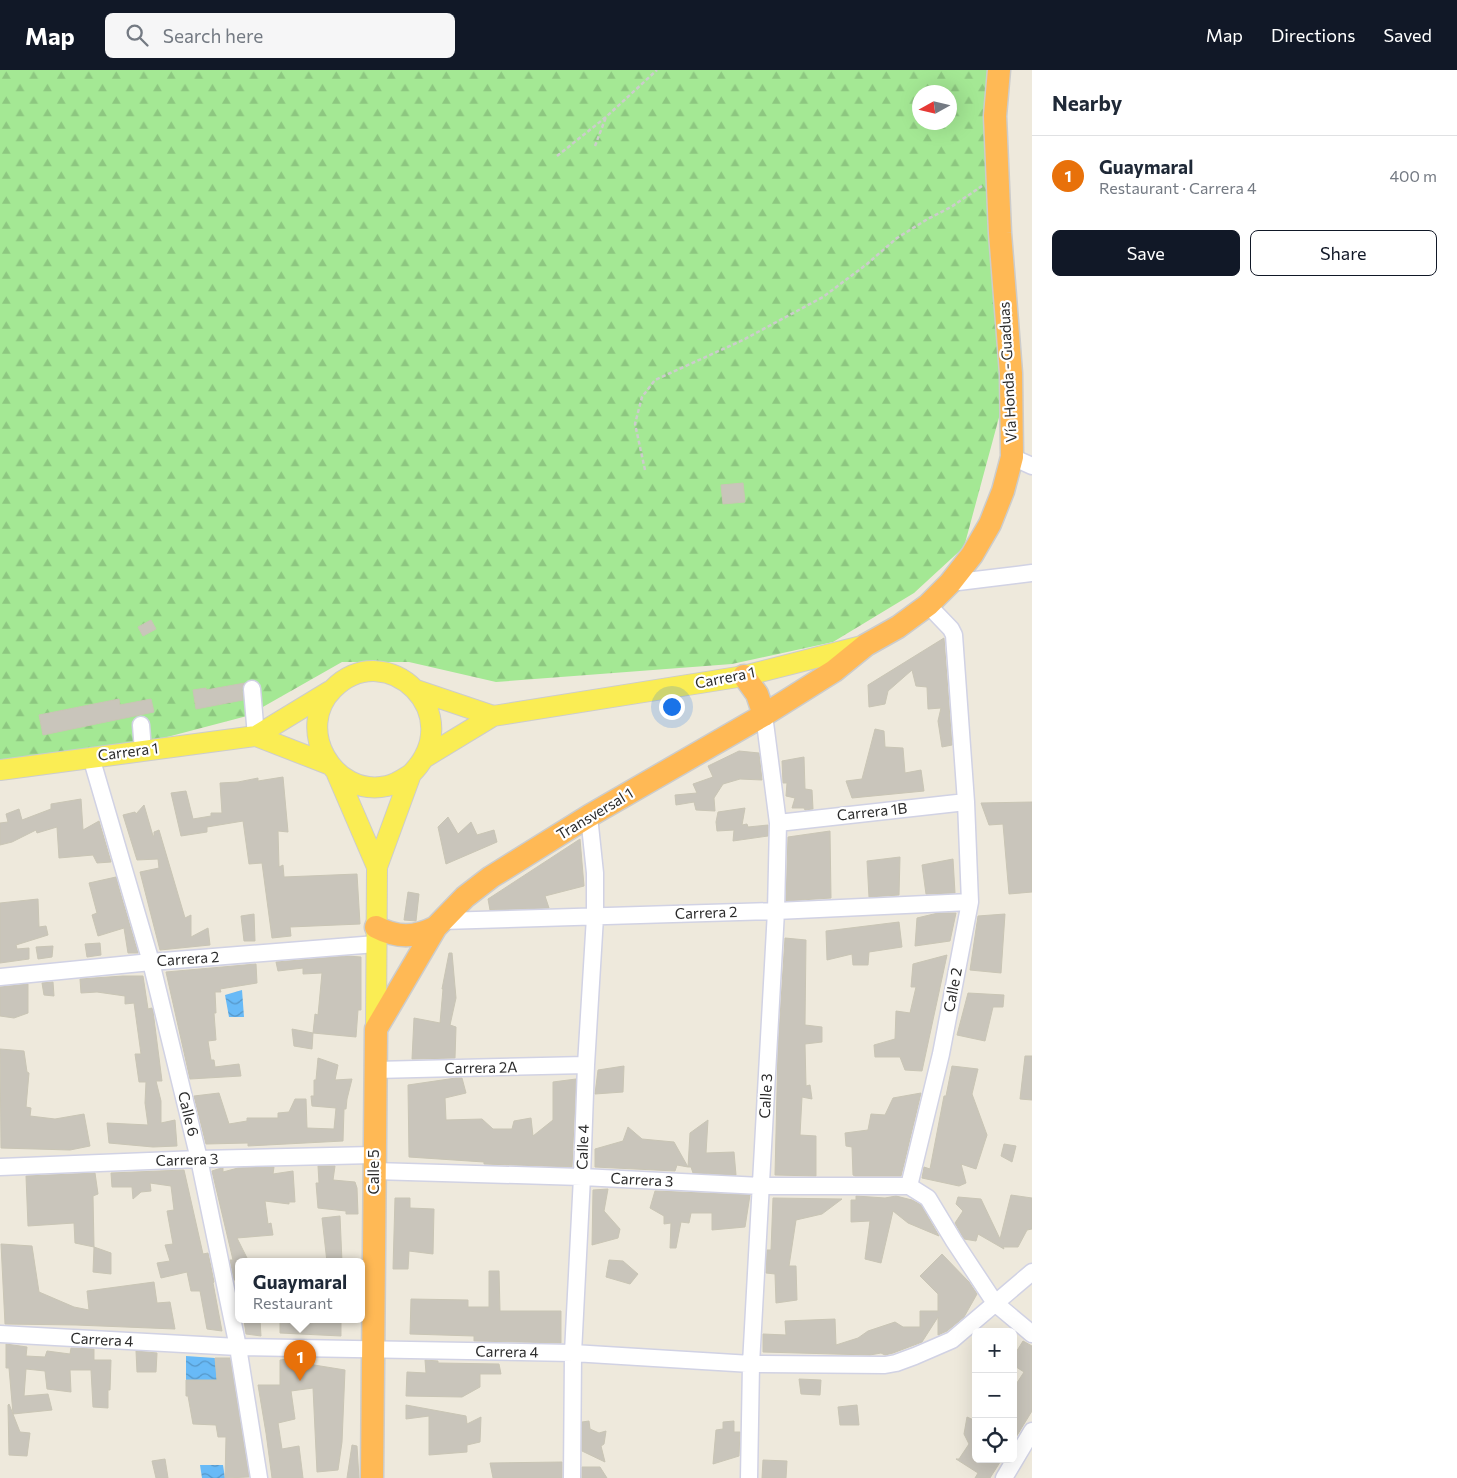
<!DOCTYPE html>
<html lang="en">
<head>
<meta charset="utf-8">
<style>
	body { margin:0; font-family:Commissioner,sans-serif; background:#f6f6f7; color:#1f2937 }
	.controls { position:absolute; right:15px; bottom:15px; display:grid; overflow:hidden; border-radius:8px; box-shadow:0 5px 20px #0002 }
	.controls button { width:45px; height:45px; display:grid; place-items:center; padding:0; border:0; border-bottom:1px solid #e0e1e3; background:#fff; color:#1f2937; font:25px sans-serif }
	.compass { position:absolute; left:912px; top:15px; width:45px; height:45px; border-radius:50%; background:#fff; box-shadow:0 5px 20px #0002; rotate:262deg }
	.you { position:absolute; left:671px; top:636px; width:18px; height:18px; margin:-12px; border:4px solid #fff; border-radius:50%; background:#1a73e8; box-shadow:0 0 0 8px #1a73e833 }
	.badge { display:grid; place-items:center; width:32px; height:32px; border-radius:50%; background:#111827; color:#fff; font-size:16px; font-weight:700 }
	.pin { position:absolute; translate:-50% -41px; filter:drop-shadow(0 1px 2px #0008) }
	.pin::after { content:''; position:absolute; top:26px; width:18px; height:15px; background:inherit; clip-path:polygon(0 0,100% 0,50% 100%) }
	.popup { position:absolute; left:235px; top:1188px; width:130px; height:65px; box-sizing:border-box; display:grid; place-content:center; border-radius:8px; background:#fff; filter:drop-shadow(0 1px 4px #0005); font-size:16px; white-space:nowrap; color:#747a83 }
	.popup b { font-size:19px; color:#1f2937 }
	.popup::after { content:''; position:absolute; left:50%; top:100%; margin-left:-10px; border:10px solid transparent; border-top-color:#fff }
	.list { margin:0; padding:0; list-style:none }
	h2 { display:flex; justify-content:space-between; align-items:center; height:65px; margin:0; padding:0 20px; font-size:21px }
	h2 small { font-size:16px; font-weight:400; color:#747a83 }
	.list li { display:grid; grid-template-columns:32px 1fr auto; gap:15px; align-items:center; box-sizing:border-box; height:80px; padding:0 20px; border-top:1px solid #e0e1e3 }
	.list b { display:block; font-size:19px; white-space:nowrap }
	.list p { margin:0; font-size:16px; white-space:nowrap; color:#747a83 }
	.list em { font-size:16px; font-style:normal; color:#747a83 }
	.actions { display:flex; gap:10px; padding:15px 20px }
	.actions a { flex:1; padding:11px 0; border:1px solid #111827; border-radius:8px; text-align:center; font-size:18px; color:#111827 }
	.actions .main { background:#111827; color:#fff }
	.icon { flex:none; width:28px; height:28px; fill:none; stroke:currentColor; stroke-width:2; stroke-linecap:round; stroke-linejoin:round }
	.map { position:relative; flex:none; width:1032px; height:1408px; overflow:hidden }
	header { display:flex; align-items:center; gap:30px; box-sizing:border-box; height:70px; padding:0 25px; background:#111827; color:#fff }
	header strong { font-size:24px }
	nav { display:flex; gap:28px; margin-inline-start:auto; font-size:18px }
	.search { width:350px; height:45px; background:#f6f6f7; display:flex; align-items:center; gap:12px; box-sizing:border-box; padding:0 18px; border-radius:8px; color:#747a83; font-size:19px }
	main { display:flex }
	aside { flex:1; background:#fff }
	.map>svg:first-child { display:block }
	.forest { fill:url(#forest-firs); fill-rule:evenodd }
	.water { fill:url(#water-waves) }
	.building { fill:#c9c5bb; stroke:#c9c5b5 }
	.lines { fill:none; stroke-linecap:round; stroke-linejoin:round }
	.minor-casing { stroke:#d1d2e4; stroke-width:19 }
	.major-casing { stroke:#ccc; stroke-width:22 }
	.highway-casing { stroke:#ccc; stroke-width:25 }
	.path { stroke:#ccc; stroke-width:2.5; stroke-dasharray:4 2.5; stroke-linecap:butt }
	.minor { stroke:#fff; stroke-width:16 }
	.major { stroke:#faed54; stroke-width:20 }
	.highway { stroke:#ffb955; stroke-width:22 }
	.labels { text-anchor:middle; stroke-width:4.5; stroke-linejoin:round; paint-order:stroke }
	.street-label { font-size:15px; fill:#2b2b2b; stroke:#fff }
</style>
</head>
<body>
<header>
<strong>Map</strong>
<div class="search"><svg class="icon" aria-label="search" viewBox="0 0 24 24"><circle cx="10" cy="10" r="6"/><path d="M15 15l6 6"/></svg>Search here</div>
<nav><a>Map</a><a>Directions</a><a>Saved</a></nav>
</header>
<main>
<div class="map">
<svg width="1032" height="1408" viewBox="0 0 1032 1408">
	<defs>
		<pattern id="forest-firs" width="22" height="20" patternUnits="userSpaceOnUse" patternTransform="scale(1.25)"><rect width="22" height="20" fill="#a4e894"/><path d="M5 1l3.5 6h-7zM16 11l3.5 6h-7z" fill="#8dc780"/></pattern>
		<pattern id="water-waves" width="16" height="10" patternUnits="userSpaceOnUse" patternTransform="scale(1.25)"><rect width="16" height="10" fill="#68baf7"/><path d="M0 5q4-4 8 0t8 0" fill="none" stroke="#5697c8"/></pattern>
	</defs>
	<rect width="100%" height="100%" fill="#eee9dc"/>
	<path class="forest" d="M0 0H998L1011 303 964 477 914 523 833 572 732 594 496 612 409 592H342L247 646 91 687 0 700ZM919 22H949V52H919Z"/>
	<path class="water" d="M242 920 244 947H229L225 925Z
		M186 1286 215 1288 217 1310H186Z
		M200 1395H223L225 1408H202Z"/>
	<path class="building" d="M743 413 745 432 723 434 721 415Z
		M151 550 156 559 143 566 138 557Z
		M944 568 952 675 942 677 938 651 941 638 928 639 927 617 916 616 912 600 888 621 885 634 869 637 868 615Z
		M245 613 242 619 243 630 196 639 193 620 206 618V620Z
		M119 629 120 635 151 629 154 642 43 665 39 645Z
		M875 659 884 661 885 677 903 678 905 703 921 700 924 721 852 728 846 711 862 709Z
		M739 681 759 683 762 710 740 709 723 714 714 728 715 741 696 740 694 732 676 735 675 725 697 723 693 714 713 707 708 696Z
		M804 687 805 719 812 720 813 739 805 740 804 738H792L795 728 786 726 787 713H783L782 691Z
		M283 707 288 762 278 761 279 797 283 795 284 807 357 804 360 854 290 857 291 866 272 868 262 793 249 794 243 751 207 757V762L181 766 171 723 186 721 193 749 211 746V743H222L220 713 238 712 258 708V711Z
		M81 729 83 760 99 751 111 792 97 793 93 785 59 788 57 757 37 763 36 760 12 772 0 775V753L8 752 6 744 19 739 22 750 51 739V734Z
		M1032 732V822L1009 824 1003 754 989 755 981 733Z
		M144 735 153 766H154V762L159 760 185 848 191 845V867L208 858 210 875 160 880 140 802 159 798 158 789 137 790 123 745 135 742 136 744Z
		M745 738 742 755 747 754 748 757 768 755V766L733 771 734 760 717 761 716 752 718 742Z
		M448 747 458 764 471 752 477 765 494 760 497 772 446 794 438 757Z
		M830 761 831 828 786 831 788 767Z
		M580 769 584 816 545 826 549 838 490 840 488 829Z
		M900 787 899 825 869 827 867 791Z
		M953 789 955 823 926 824 922 795Z
		M116 807 120 822 138 883H128L124 858 98 866 92 845 97 843 89 813Z
		M408 822 419 824 416 851 404 850Z
		M38 829 39 857 46 856 48 865 16 875 17 879 29 878V889L0 893V833Z
		M938 843H956L950 871 915 876 917 848Z
		M254 844 255 871H244L241 846Z
		M1005 844 1001 903 970 900 978 846Z
		M899 852 902 877 869 882 868 895H853L852 884 827 890 826 861Z
		M785 868 806 870 805 955 822 957V972L805 974 806 1016 810 1015 812 1029 802 1027 800 1065 816 1066V1106L775 1105 778 979Z
		M100 873 101 885 87 887 85 874Z
		M53 876 52 887 38 889 36 877Z
		M449 883H452L456 928 450 955 456 957 455 988 412 989 414 948 440 953 443 919H442Z
		M947 885 922 1001 905 1000 900 987H875L874 975 895 969 896 941 910 943 916 917H911L913 894Z
		M347 886 361 887V940H358L356 967 313 963 315 944 318 945 322 903 303 904V898L278 901 276 892Z
		M256 894 257 913 220 919 221 922H215L216 943H214L216 970 208 971 211 990H214L215 997 239 994 241 1006 190 1009 166 902Z
		M123 906H143L148 939 152 938 153 941 162 1011H156L161 1031V1053L175 1050 177 1076 153 1077 109 1073 107 1053 148 1055 145 1033 146 1012H139L135 984H141L134 933 125 934V926L97 922 81 923 80 909Z
		M53 912 54 926 44 925 42 913Z
		M28 914V943L14 948 0 946V917Z
		M968 923 1004 925 1003 937H993L985 971 957 965Z
		M292 959 313 963 312 979 294 976Z
		M0 979 24 981 27 1002 29 1003 26 1037 31 1038 30 1046 55 1049 84 1044 90 1076 70 1080 1 1078Z
		M1025 986H1032V1030L1020 1029Z
		M318 988 338 995 335 1010 352 1009 347 1029 346 1039H344L343 1071 248 1076V1073L206 1074 194 1026 219 1023 229 1054 247 1051V1048H278V1043L289 1042 295 1029H306L307 1058 334 1059 336 1038 312 1036 311 1026H314V1010H316Z
		M624 996 623 1022 595 1024 598 1000Z
		M952 996 978 999 972 1024 987 1065 976 1099 961 1094 966 1113 959 1116 922 1108 924 1097 930 1099 944 1026H946Z
		M456 1008H462L466 1023 445 1028 446 1050 482 1049 493 1059H512L514 1051 531 1048 533 1066 553 1050V1012L576 1009 572 1097 484 1094V1092L409 1087 408 1015Z
		M921 1023 901 1106H855L853 1105 852 1077 846 1076 845 1063 868 1060 871 1044 885 1045 893 1028Z
		M708 1050 706 1083 734 1082 736 1105 693 1103 691 1097H688L690 1063Z
		M628 1057 642 1069 674 1072 688 1097 677 1095 675 1101 595 1097V1079L623 1071Z
		M1004 1074 1016 1076 1012 1092 1001 1086Z
		M318 1096H335L333 1110 355 1112 357 1118 358 1144H346V1141L318 1138 316 1113H319Z
		M274 1097 273 1104 293 1101 295 1132H289V1134L265 1131 268 1154 271 1153 273 1165 237 1168 249 1192H239V1210H234L230 1190H233L212 1101 218 1099 223 1098V1102L238 1098Z
		M184 1100 203 1184 208 1183 211 1197 214 1212 213 1213 222 1261 207 1259 200 1221H191L187 1202 161 1208 157 1193 170 1191 165 1175 173 1174 167 1141 174 1140 171 1116 150 1113 151 1121 141 1122 133 1129 132 1117H112L111 1103Z
		M95 1103 98 1124 93 1126 94 1177 75 1173 74 1153 28 1156 26 1106Z
		M608 1119 604 1141 620 1159 618 1168 592 1175 593 1120Z
		M655 1121 750 1125 745 1157 712 1160V1143H691L689 1153 681 1152 676 1178H670L671 1153 664 1154V1146L650 1138Z
		M1011 1125 1032 1128V1159L1027 1160 1018 1177H1003L1004 1179 978 1164 976 1171 964 1169 955 1153 963 1141 956 1134 958 1127 981 1129 1000 1169Z
		M856 1126 885 1128 896 1126 912 1130 921 1135 939 1166 908 1153 893 1141 881 1193 865 1189 870 1151 851 1152V1130H856Z
		M395 1128H410V1138L434 1139 433 1184 409 1181 408 1199H393Z
		M773 1128 842 1129 822 1144 796 1150 789 1196H796L797 1230 776 1233 775 1204 766 1203 767 1180H771Z
		M340 1146 342 1192H327L322 1148Z
		M1 1174 32 1176 39 1222 74 1237 89 1240 87 1221 154 1212 157 1233 170 1232 175 1259 76 1255 5 1254Z
		M94 1177 111 1183V1204L93 1202Z
		M942 1184 969 1212 977 1224 964 1247 947 1261 938 1265V1247L922 1272 893 1283 885 1285 881 1283 870 1285 763 1282V1264L786 1265 785 1251 835 1249 836 1275 858 1268 868 1261 895 1252 903 1257H920V1241H938V1224L920 1206Z
		M609 1190 623 1191 638 1204 630 1214 606 1207Z
		M489 1201H499L500 1241H561V1273L474 1271V1266L410 1264 411 1229 468 1230V1237H489Z
		M244 1250H260L261 1266 246 1264Z
		M280 1250H341V1266L280 1263Z
		M1023 1271 1032 1276V1341L1013 1372V1319L1024 1302 1013 1295V1287Z
		M6 1274 27 1277 26 1286 45 1287 47 1281 70 1284 71 1278 94 1279V1290H111L110 1320H108V1338L93 1337 91 1300H70L71 1322 47 1319 45 1301 26 1299 24 1326 48 1324 52 1340 13 1344 9 1298H6Z
		M136 1281 157 1283 156 1302H137Z
		M215 1288H230L249 1407 225 1408 226 1367H218L216 1355 193 1354 188 1326H186V1310H217Z
		M296 1288H306L308 1294 345 1300 342 1372 338 1400 317 1402 313 1318 291 1321 295 1349 278 1353 282 1379 299 1376 303 1408H272L266 1363 258 1315H280V1290Z
		M425 1290 438 1291V1293L499 1294 501 1304H480V1317L462 1327 406 1326 407 1302 426 1303Z
		M799 1309 821 1310 820 1325 801 1324Z
		M9 1334 20 1362 30 1363 27 1386 9 1385 8 1335Z
		M406 1335 466 1346 467 1354 481 1347 480 1372 467 1375V1382L429 1385V1346L406 1349Z
		M857 1335 859 1355H840L838 1337Z
		M967 1347 976 1351V1389H1002L990 1408H975L978 1403 956 1389H959L969 1374 964 1364Z
		M589 1351 590 1359 599 1363 606 1361 604 1374 601 1376 605 1392 582 1381V1352Z
		M734 1351V1362H740L739 1386 713 1394 716 1360 723 1359V1352Z
		M352 1375 357 1376 359 1408H347Z
		M165 1389 168 1408H156L152 1391Z
		M763 1390 787 1391 786 1408H762Z
		M562 1392V1408H493L490 1393Z
		M582 1397H600L607 1408H582Z"/>
	<g class="lines">
		<defs>
			<path id="minor" d="M1012 387 1032 396
				M950 513 1032 503
				M252 619 256 666
				M141 655 143 680
				M91 687 151 892 199 1089 238 1277 259 1408
				M778 753 966 732
				M442 851 776 841 970 832
				M0 907 151 892 376 874
				M375 1000 586 995
				M0 1097 199 1089 374 1085
				M374 1101 582 1107 761 1116H909
				M909 1116 941 984 970 832 966 732 954 565 951 559 928 535
				M909 1116 928 1128 954 1171 995 1233 1032 1264
				M0 1264 238 1277 573 1283 751 1294 885 1295 896 1293 915 1286 952 1270 1032 1202
				M572 1408 573 1283 582 1107 586 995 595 847V803L589 746
				M749 1408 751 1294 776 841 778 753 764 645
				M1004 1408 1032 1361"/>
			<path id="major" d="M416 620 493 646
				M256 666 328 694
				M424 688 493 646 744 606 866 575
				M0 700 256 666 330 621
				M337 704 377 797
				M376 959 377 797 411 704C470 645 387 565 333 619 294 658 333 728 387 716 396 714 403 709 411 704"/>
			<path id="highway" d="M744 606 757 624 764 645
				M376 857C397 868 415 868 436 857
				M372 1408 376 959 436 857 465 827 491 807 589 746 764 645 834 601 866 575 898 557 928 535 950 513 972 485 990 454 1003 421 1012 387 1011 303 1000 163 995 46 999 0"/>
		</defs>
		<use href="#minor" class="minor-casing"/>
		<use href="#major" class="major-casing"/>
		<use href="#highway" class="highway-casing"/>
		<path class="path" d="M595 76 606 47
			M557 86 606 47 657 0
			M645 400 635 354 642 327 655 310 743 270 823 227 867 194 897 168 926 150 951 137 982 116"/>
		<use href="#minor" class="minor"/>
		<use href="#major" class="major"/>
		<use href="#highway" class="highway"/>
	</g>
	<g class="labels">
		<g class="street-label">
			<text transform="translate(1008 302) rotate(-93)" y="5">Vía Honda - Guaduas</text>
			<text transform="translate(725 608) rotate(-11)" y="5">Carrera 1</text>
			<text transform="translate(128 682) rotate(-7)" y="5">Carrera 1</text>
			<text transform="translate(872 742) rotate(-6)" y="5">Carrera 1B</text>
			<text transform="translate(595 744) rotate(-31)" y="5">Transversal 1</text>
			<text transform="translate(706 843) rotate(-2)" y="5">Carrera 2</text>
			<text transform="translate(188 889) rotate(-4)" y="5">Carrera 2</text>
			<text transform="translate(953 920) rotate(-79)" y="5">Calle 2</text>
			<text transform="translate(481 998) rotate(-1)" y="5">Carrera 2A</text>
			<text transform="translate(766 1026) rotate(-87)" y="5">Calle 3</text>
			<text transform="translate(188 1044) rotate(76)" y="5">Calle 6</text>
			<text transform="translate(583 1077) rotate(-88)" y="5">Calle 4</text>
			<text transform="translate(187 1090) rotate(-2)" y="5">Carrera 3</text>
			<text transform="translate(374 1102) rotate(-90)" y="5">Calle 5</text>
			<text transform="translate(642 1110) rotate(3)" y="5">Carrera 3</text>
			<text transform="translate(102 1270) rotate(3)" y="5">Carrera 4</text>
			<text transform="translate(507 1282) rotate(1)" y="5">Carrera 4</text>
		</g>
	</g>
</svg>
<div class="controls">
<button>+</button>
<button>−</button>
<button><svg class="icon" aria-label="locate" viewBox="0 0 24 24"><circle cx="12" cy="12" r="6"/><path d="M12 2v4M12 18v4M2 12h4M18 12h4"/></svg></button>
</div>
<svg class="compass" viewBox="-18 -18 36 36"><path d="M0-13l5 13h-10z" fill="#e53935"/><path d="M0 13l5-13h-10z" fill="#747a83"/></svg>
<div class="you"></div>
<div class="pin badge" style="left:300px;top:1311px;background:#e8710a">1</div>
<div class="popup"><b>Guaymaral</b>Restaurant</div>
</div>
<aside>
<h2>Nearby<small></small></h2>
<ul class="list">
<li><span class="badge" style="background:#e8710a">1</span><div><b>Guaymaral</b><p>Restaurant · Carrera 4</p></div><em>400 m</em></li>
</ul>
<div class="actions"><a class="main">Save</a><a>Share</a></div>
</aside>
</main>
</body>
</html>
